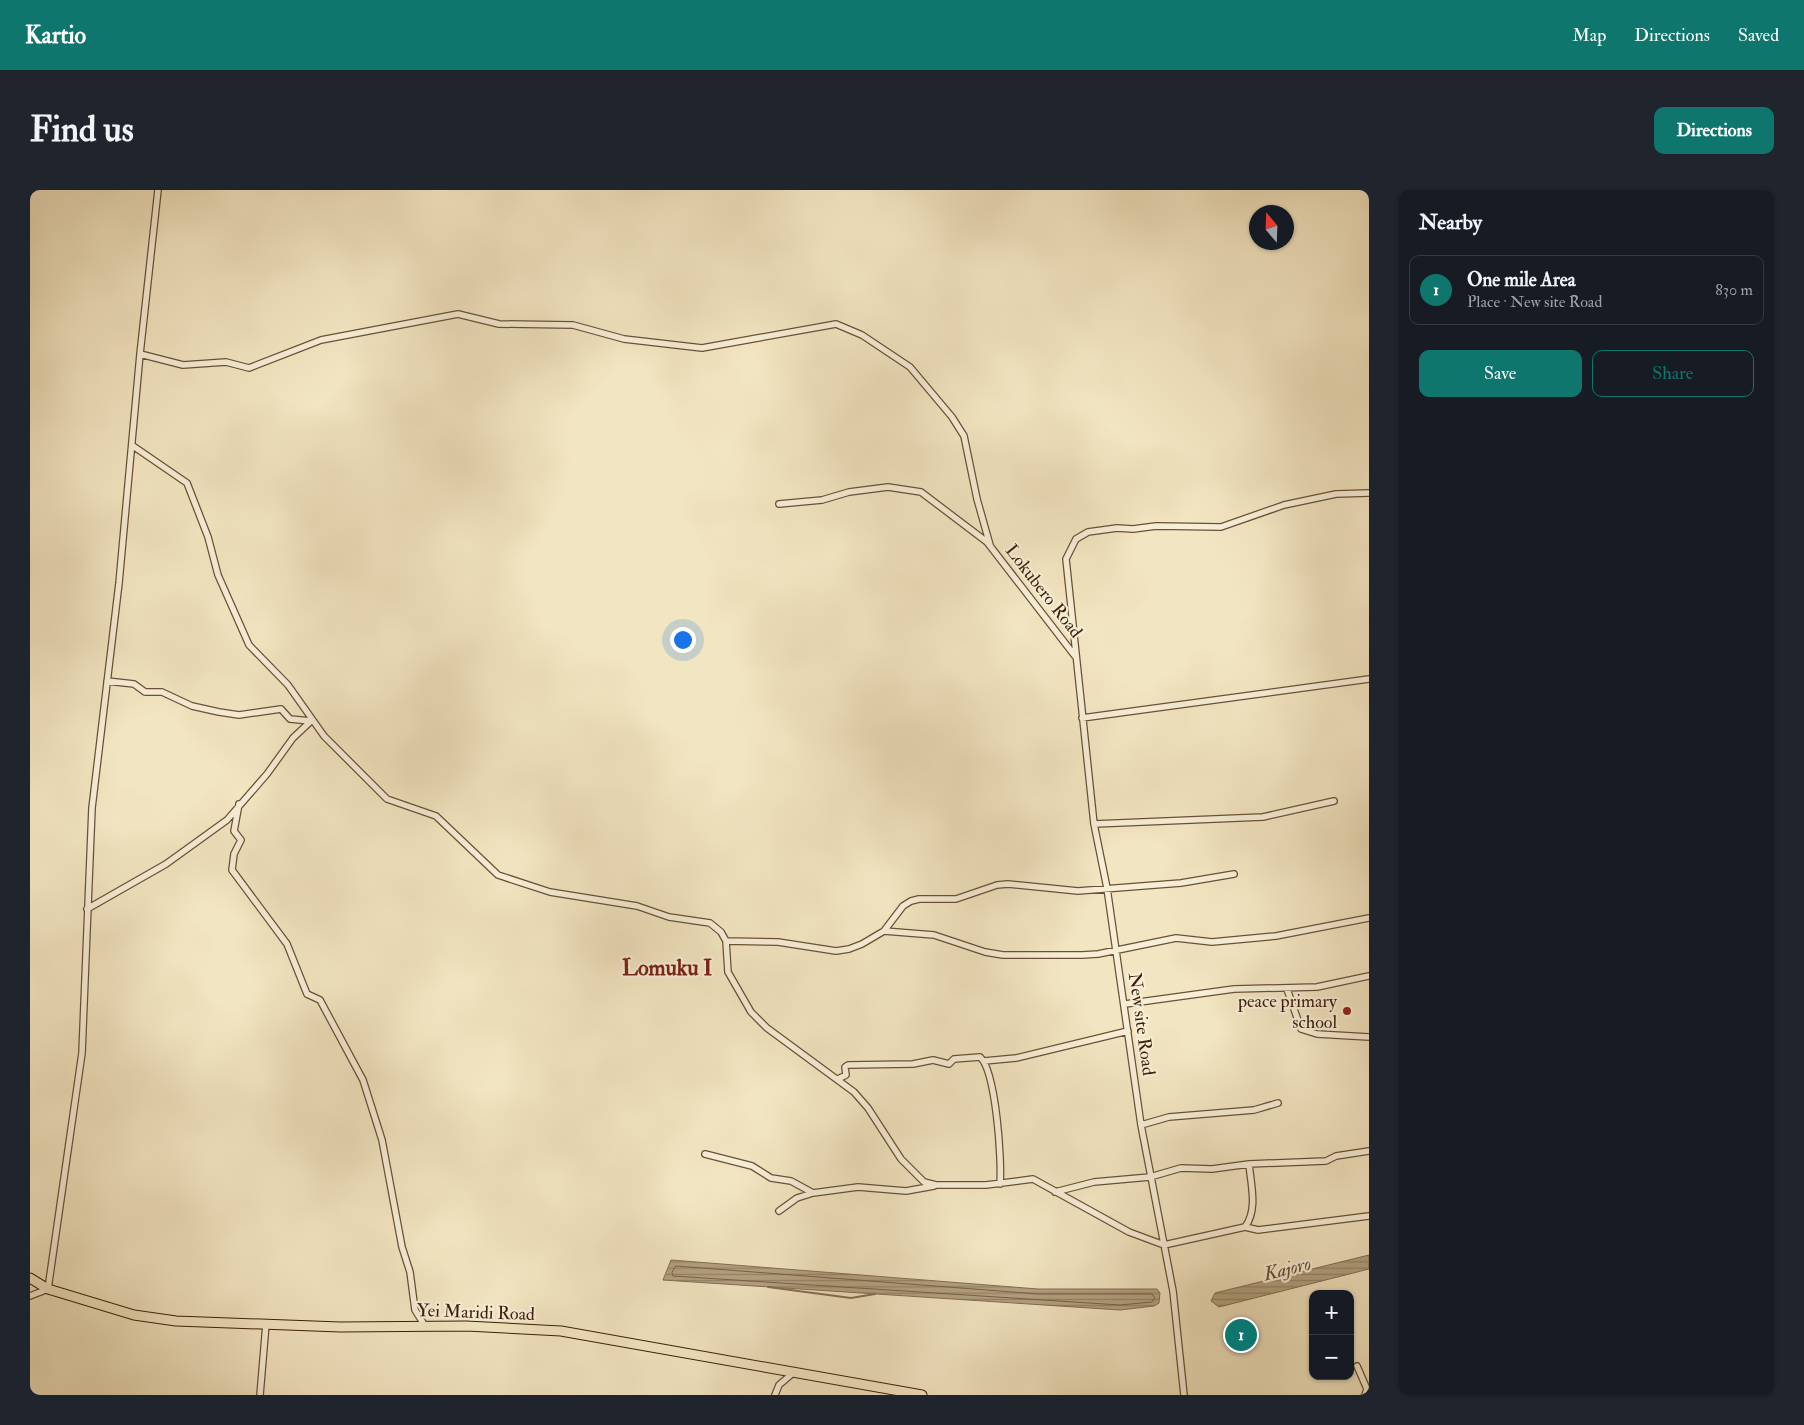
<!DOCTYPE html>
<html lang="en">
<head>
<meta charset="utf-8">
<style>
	body { margin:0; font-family:"IM FELL Double Pica",serif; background:#20242c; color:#f1f3f6 }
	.controls { position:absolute; right:15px; bottom:15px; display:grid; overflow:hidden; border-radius:10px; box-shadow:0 1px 4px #0004 }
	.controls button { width:45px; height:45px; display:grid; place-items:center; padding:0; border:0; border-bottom:1px solid #363941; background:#171b24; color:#f1f3f6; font:25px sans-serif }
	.compass { position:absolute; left:1219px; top:15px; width:45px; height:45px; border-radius:50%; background:#171b24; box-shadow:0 1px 4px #0004; rotate:341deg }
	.you { position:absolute; left:652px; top:449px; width:18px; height:18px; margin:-12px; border:4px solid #fff; border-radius:50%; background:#1a73e8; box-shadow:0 0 0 8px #1a73e833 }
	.badge { display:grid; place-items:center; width:32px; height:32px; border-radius:50%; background:#0f766e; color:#fff; font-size:16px; font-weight:700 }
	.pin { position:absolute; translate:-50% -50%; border:2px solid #fff; box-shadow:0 1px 5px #0006 }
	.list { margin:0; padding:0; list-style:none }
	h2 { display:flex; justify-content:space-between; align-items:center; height:65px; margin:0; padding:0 20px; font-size:21px }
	h2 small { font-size:16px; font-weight:400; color:#9ea1a6 }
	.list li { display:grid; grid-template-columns:32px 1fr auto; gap:15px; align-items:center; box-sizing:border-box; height:70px; margin:0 10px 10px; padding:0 10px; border:1px solid #363941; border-radius:10px }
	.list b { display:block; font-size:19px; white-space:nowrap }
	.list p { margin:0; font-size:16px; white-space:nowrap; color:#9ea1a6 }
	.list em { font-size:16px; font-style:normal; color:#9ea1a6 }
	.actions { display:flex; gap:10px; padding:15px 20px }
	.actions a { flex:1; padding:11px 0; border:1px solid #0f766e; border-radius:10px; text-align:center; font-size:18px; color:#0f766e }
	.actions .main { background:#0f766e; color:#fff }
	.map { position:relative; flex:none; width:1339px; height:1205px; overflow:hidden; border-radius:10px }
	header { display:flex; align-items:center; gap:30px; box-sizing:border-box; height:70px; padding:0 25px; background:#0f766e; color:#fff }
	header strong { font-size:24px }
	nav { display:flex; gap:28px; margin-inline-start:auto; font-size:18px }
	.intro { display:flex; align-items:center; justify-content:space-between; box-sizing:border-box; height:120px; padding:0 30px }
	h1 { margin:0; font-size:35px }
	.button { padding:12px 22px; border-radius:10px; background:#0f766e; color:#fff; font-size:18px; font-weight:700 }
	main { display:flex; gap:30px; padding:0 30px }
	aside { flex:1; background:#171b24; border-radius:10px; box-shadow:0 1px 4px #0004 }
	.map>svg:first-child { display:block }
	.water { fill:url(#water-rules); stroke:#846e51 }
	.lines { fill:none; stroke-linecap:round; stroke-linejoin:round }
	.shore { stroke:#786045; stroke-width:1 }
	.stream { stroke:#846e51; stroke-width:2 }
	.street-casing { stroke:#6a5036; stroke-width:8 }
	.primary-casing { stroke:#3d1f08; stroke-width:11 }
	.street { stroke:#f7eed7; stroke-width:5.5 }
	.primary { stroke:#f2e5c1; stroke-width:9 }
	.poi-dot { fill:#8f2418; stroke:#f7eed7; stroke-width:2 }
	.labels { text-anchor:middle; stroke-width:4.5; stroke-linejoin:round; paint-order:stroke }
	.street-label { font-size:18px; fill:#3d1f08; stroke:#f7eed7 }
	.poi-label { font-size:18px; fill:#3d1f08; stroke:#f7eed7; text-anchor:end }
	.water-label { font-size:19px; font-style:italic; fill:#674d33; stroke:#f7eed7 }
	.district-label { font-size:22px; font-weight:bold; fill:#7a1f14; stroke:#f7eed7 }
</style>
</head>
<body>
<header>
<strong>Kartio</strong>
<nav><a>Map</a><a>Directions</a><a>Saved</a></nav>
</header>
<div class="intro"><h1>Find us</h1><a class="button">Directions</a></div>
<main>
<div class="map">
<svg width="1339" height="1205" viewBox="0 0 1339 1205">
	<defs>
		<pattern id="water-rules" width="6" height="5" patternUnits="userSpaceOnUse" patternTransform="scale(1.25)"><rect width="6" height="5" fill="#b4a282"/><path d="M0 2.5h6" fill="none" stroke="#948368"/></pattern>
	</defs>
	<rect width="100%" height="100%" fill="#f2e5c1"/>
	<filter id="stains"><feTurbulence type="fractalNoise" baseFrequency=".004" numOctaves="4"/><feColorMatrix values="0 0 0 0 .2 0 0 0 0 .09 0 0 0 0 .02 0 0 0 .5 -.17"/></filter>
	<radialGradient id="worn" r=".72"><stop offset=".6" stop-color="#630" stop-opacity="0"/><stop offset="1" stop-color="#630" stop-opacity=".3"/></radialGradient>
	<path class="water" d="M1339 1065V1079L1189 1117 1181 1111 1185 1103Z
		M641 1070 1008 1099H1127L1130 1103 1129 1113 1124 1116 1090 1120 633 1090Z"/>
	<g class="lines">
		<path class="shore" d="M646 1076 1008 1104H1122L1125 1108 1122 1112 1090 1115 643 1086 642 1083Z"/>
		<path class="stream" d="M738 1097 821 1108 845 1104"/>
		<defs>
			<path id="street" d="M110 164 153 175 196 172 219 178 291 150 428 124 469 134 543 135 594 149 672 158 806 134 832 145 880 177 922 227 934 246 947 309 960 355
				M103 256 157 293 178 347 188 385 219 455 258 495 294 546 357 609 406 626 468 685 520 702 607 716 639 727 680 733 691 742 696 751 698 782 721 822 737 838 824 902 838 918 871 969 894 992 906 995H956L1003 989 1099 1042 1134 1055 1215 1037 1228 1040 1339 1026
				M749 314 792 310 819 302 858 297 891 302 957 352 1045 466
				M77 491 104 494 115 502H132L162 516 189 522 209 525 251 519 260 529 281 531
				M1052 528 1339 489
				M209 614 204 641 211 650 204 664 202 680 257 754 277 804 290 810 333 890 352 950 372 1057 380 1082 385 1120 395 1136
				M1064 634 1233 627 1304 611
				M57 719 136 674 197 630 237 584 263 548 281 531
				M854 741 904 745 955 762 973 765H1052L1068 764 1146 748 1182 752 1246 746 1339 728
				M696 751 748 752 806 761 819 759 832 754 854 741 873 716 881 711 889 709H926L967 695 978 694 1048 701 1151 693 1204 684
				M1257 799 1271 839 1287 844 1339 847
				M1095 814 1204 799 1287 797 1339 786
				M954 871 986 868 1098 841
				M808 889 816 885 815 877 818 875 883 874 903 870 919 874 924 869 950 867C966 881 972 971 970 994
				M1111 935 1139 927 1224 920 1248 913
				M675 964 722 976 741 988 761 991 783 1003 828 997 876 1001 904 996
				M1025 1002 1064 992 1120 987 1151 978 1182 979 1219 974 1296 971 1306 966 1339 961
				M749 1021 767 1008 783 1003
				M1215 1037C1228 1020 1221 995 1219 974
				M0 1106 18 1099 52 863 62 618 89 393 110 164 128 0
				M1327 1176 1337 1199 1335 1205
				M230 1205 236 1134
				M745 1205 749 1195 763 1183
				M1154 1205 1143 1101 1111 935 1077 698 1064 634 1036 369 1046 349 1058 342 1087 338 1103 339 1126 336 1191 337 1254 315 1306 304 1339 303"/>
			<path id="primary" d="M0 1088 18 1099 104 1125 146 1131 310 1137 436 1136 531 1141 892 1205"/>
		</defs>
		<use href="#street" class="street-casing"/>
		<use href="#primary" class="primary-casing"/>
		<use href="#street" class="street"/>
		<use href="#primary" class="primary"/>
	</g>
	<circle class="poi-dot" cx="1317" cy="821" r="5"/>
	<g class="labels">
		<g class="street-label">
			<text transform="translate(1014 401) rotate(52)" y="6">Lokubero Road</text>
			<text transform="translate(1112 834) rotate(82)" y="6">New site Road</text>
			<text transform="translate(446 1122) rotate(2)" y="6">Yei Maridi Road</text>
		</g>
		<g class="poi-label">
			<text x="1307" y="817">peace primary<tspan x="1307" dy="21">school</tspan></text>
		</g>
		<g class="water-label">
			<text transform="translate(1257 1078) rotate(-14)" y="7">Kajoro</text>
		</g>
		<g class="district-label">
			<text x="637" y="785">Lomuku I</text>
		</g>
	</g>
	<rect width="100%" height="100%" filter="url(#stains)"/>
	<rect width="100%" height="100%" fill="url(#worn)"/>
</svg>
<div class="controls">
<button>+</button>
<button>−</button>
</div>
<svg class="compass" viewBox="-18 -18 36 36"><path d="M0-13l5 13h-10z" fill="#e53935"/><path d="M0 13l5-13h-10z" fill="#9ea1a6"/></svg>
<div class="you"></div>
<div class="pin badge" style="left:1211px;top:1145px">1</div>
</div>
<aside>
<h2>Nearby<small></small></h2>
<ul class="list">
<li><span class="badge">1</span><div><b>One mile Area</b><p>Place · New site Road</p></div><em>830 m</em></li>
</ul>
<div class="actions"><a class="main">Save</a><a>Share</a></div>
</aside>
</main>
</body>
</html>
